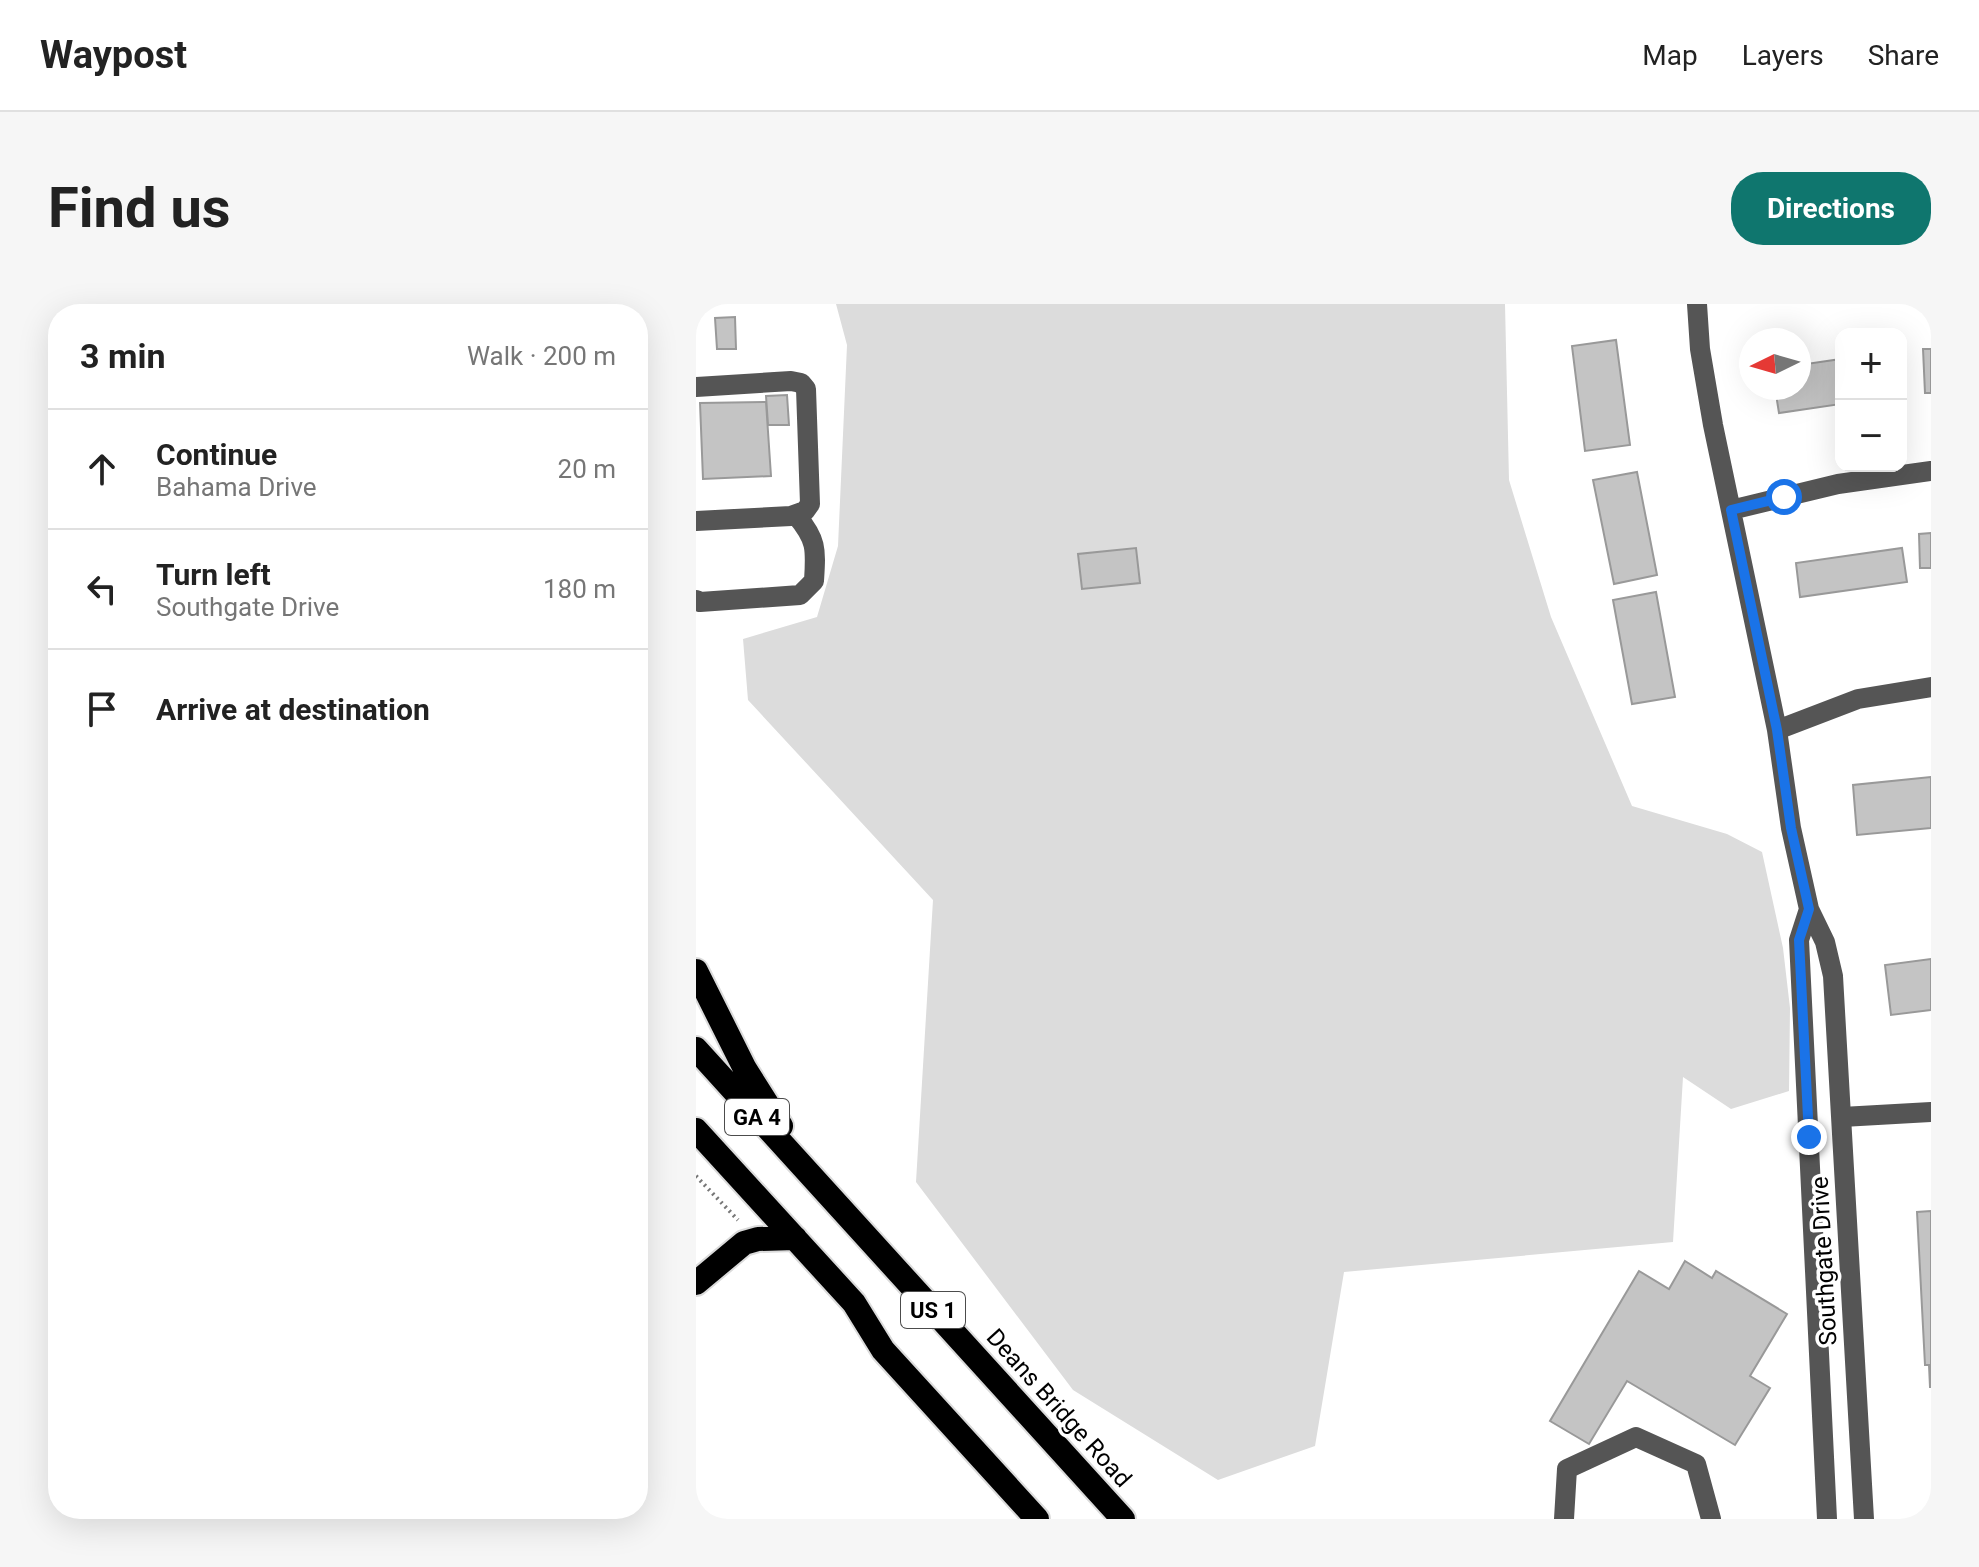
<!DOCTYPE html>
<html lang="en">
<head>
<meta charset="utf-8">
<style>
	body { margin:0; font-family:Roboto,sans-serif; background:#f6f6f6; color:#222 }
	.controls { position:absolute; right:24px; top:24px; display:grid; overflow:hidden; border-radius:16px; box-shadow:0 8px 32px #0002 }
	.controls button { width:72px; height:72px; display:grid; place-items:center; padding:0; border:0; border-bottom:2px solid #e0e0e0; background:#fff; color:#222; font:40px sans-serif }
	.compass { position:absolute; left:1043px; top:24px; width:72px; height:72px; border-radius:50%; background:#fff; box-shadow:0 8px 32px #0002; rotate:265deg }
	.stop { position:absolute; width:24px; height:24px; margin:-18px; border:6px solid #1a73e8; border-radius:50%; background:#fff }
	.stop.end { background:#1a73e8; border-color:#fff; box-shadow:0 2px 8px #0008 }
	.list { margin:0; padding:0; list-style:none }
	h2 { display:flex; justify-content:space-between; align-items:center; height:104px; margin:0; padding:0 32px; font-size:34px }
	h2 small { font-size:26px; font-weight:400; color:#767676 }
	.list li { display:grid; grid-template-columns:52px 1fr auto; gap:24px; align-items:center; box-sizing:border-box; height:120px; padding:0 32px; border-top:2px solid #e0e0e0 }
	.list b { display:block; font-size:30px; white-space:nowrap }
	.list p { margin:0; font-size:26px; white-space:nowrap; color:#767676 }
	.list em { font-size:26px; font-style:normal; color:#767676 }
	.icon { flex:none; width:44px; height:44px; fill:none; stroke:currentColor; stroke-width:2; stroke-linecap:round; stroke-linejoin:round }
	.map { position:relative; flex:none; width:1235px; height:1215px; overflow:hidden; border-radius:32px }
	header { display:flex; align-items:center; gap:48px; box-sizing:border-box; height:112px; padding:0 40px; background:#fff; border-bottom:2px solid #e0e0e0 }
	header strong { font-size:38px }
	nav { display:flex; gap:44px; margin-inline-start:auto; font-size:28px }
	.intro { display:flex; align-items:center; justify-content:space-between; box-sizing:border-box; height:192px; padding:0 48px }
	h1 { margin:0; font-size:56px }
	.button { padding:20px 36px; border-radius:32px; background:#0f766e; color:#fff; font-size:28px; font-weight:700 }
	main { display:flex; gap:48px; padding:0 48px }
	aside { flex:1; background:#fff; border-radius:32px; box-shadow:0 8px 32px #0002 }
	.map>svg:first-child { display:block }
	.green { fill:#dcdcdc }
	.building { fill:#c4c4c4; stroke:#999; stroke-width:2 }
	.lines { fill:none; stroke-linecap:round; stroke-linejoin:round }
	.highway-casing { stroke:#dbdbdb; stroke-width:28 }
	.path { stroke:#777; stroke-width:4; stroke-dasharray:2 4; stroke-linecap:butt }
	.minor { stroke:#555; stroke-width:20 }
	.highway { stroke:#000; stroke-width:24 }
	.route { stroke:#1a73e8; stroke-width:10 }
	.labels { text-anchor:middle; stroke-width:7; stroke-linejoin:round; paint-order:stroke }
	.shield { fill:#fff; stroke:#4c4c4c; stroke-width:2 }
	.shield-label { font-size:22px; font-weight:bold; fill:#000 }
	.street-label { font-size:24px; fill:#000; stroke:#fff }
</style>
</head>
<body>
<header>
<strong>Waypost</strong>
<nav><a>Map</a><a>Layers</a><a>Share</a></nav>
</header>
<div class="intro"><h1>Find us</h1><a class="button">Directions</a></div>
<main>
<aside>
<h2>3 min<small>Walk · 200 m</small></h2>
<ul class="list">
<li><svg class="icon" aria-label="ahead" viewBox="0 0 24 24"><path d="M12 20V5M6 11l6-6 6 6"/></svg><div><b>Continue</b><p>Bahama Drive</p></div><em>20 m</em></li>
<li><svg class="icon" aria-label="left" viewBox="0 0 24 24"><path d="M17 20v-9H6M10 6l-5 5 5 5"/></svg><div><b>Turn left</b><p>Southgate Drive</p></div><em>180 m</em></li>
<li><svg class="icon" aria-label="arrive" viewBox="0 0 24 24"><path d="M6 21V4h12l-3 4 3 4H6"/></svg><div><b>Arrive at destination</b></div></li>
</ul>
</aside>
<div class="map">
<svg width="1235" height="1215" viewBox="0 0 1235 1215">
	<rect width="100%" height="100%" fill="#fff"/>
	<path class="green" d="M140 0H809L813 176 855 313 936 502 1031 530 1066 548 1087 644 1094 704 1093 787 1035 805 987 773 977 938 648 968 619 1142 522 1176 377 1086 220 878 237 596 52 396 47 335 121 313 142 242 151 41Z"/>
	<path class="building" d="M39 13 40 45H21L19 14Z
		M920 36 934 141 889 147 876 42Z
		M1227 45H1235V89H1229Z
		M1145 55V100L1083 109 1079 84H1103V61Z
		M91 91 93 121H72L70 92Z
		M70 98 75 172 7 175 4 99Z
		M941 168 961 271 918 280 897 176Z
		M1235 229V264H1224L1223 230Z
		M440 244 444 279 386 285 382 250Z
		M1206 244 1211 278 1104 293 1100 259Z
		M960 288 979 393 936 400 917 296Z
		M1235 473V524L1161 531 1157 481Z
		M1235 655V706L1195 711 1189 661Z
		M1235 907V1083H1234L1233 1061H1229L1221 908Z
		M989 957 1016 974 1020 967 1091 1010 1054 1072 1074 1084 1039 1141 931 1077 893 1140 854 1117 943 967 973 985Z"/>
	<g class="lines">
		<defs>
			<path id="highway" d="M0 667 49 765 85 822
				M0 745 427 1215
				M0 826 158 999 187 1046 341 1215
				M0 979 48 939 62 935 99 934"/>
		</defs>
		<use href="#highway" class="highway-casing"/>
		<path class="path" d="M0 872 42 916"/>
		<path class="minor" d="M1001 0 1004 45 1017 121 1081 426 1095 524 1113 605 1129 638 1137 672 1168 1215
			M0 83 95 77 105 79 110 85 114 200 109 207 95 212 0 217
			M1035 206 1142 180 1235 167
			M0 296 4 298 104 291 118 277C120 245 121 236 100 211
			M1081 426 1162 395 1235 383
			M1113 605 1103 636 1131 1215
			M1146 813 1235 808
			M868 1215 871 1165 940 1133 1000 1160 1015 1215"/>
		<use href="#highway" class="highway"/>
	</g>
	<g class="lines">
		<path class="route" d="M1088 193 1035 206 1081 426 1095 524 1113 605 1103 636 1113 833"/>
	</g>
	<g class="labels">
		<g class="shield">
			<rect x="29" y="795" width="64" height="36" rx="6"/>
			<rect x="205" y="988" width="64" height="36" rx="6"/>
		</g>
		<g class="shield-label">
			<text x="61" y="821">GA 4</text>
			<text x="237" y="1014">US 1</text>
		</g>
		<g class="street-label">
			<text transform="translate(1128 957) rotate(-93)" y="8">Southgate Drive</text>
			<text transform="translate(363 1104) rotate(48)" y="8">Deans Bridge Road</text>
		</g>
	</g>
</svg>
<div class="controls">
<button>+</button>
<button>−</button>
</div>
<svg class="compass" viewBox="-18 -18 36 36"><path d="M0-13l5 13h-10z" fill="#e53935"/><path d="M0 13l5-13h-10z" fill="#767676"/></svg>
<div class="stop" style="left:1088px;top:193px"></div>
<div class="stop end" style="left:1113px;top:833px"></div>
</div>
</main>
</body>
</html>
